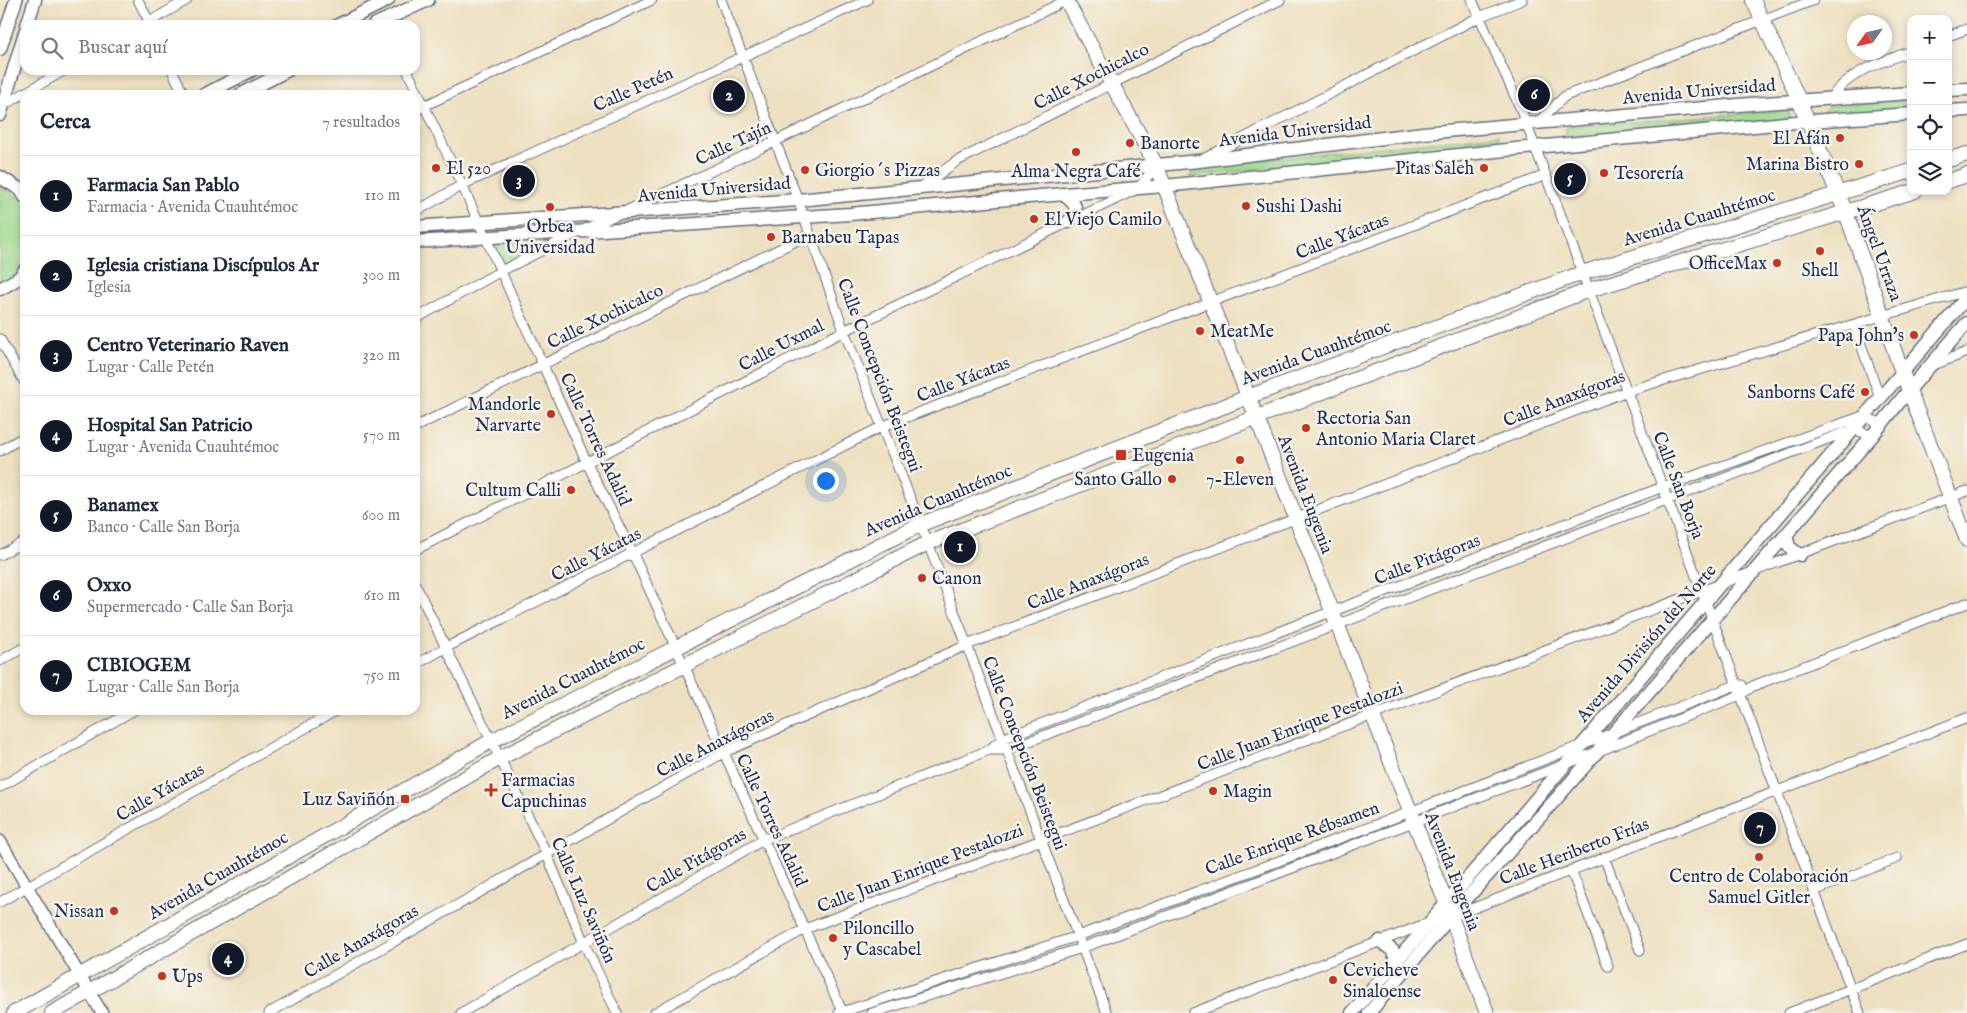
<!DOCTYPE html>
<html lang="es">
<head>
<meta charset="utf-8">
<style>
	body { margin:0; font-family:"IM FELL English",serif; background:#f6f6f7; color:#1f2937 }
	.controls { position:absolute; right:15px; top:15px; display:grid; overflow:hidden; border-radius:10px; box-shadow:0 2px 8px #0003 }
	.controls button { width:45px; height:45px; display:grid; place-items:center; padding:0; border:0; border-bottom:1px solid #e0e1e3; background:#fff; color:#1f2937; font:25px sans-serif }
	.compass { position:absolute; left:1847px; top:15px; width:45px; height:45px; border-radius:50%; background:#fff; box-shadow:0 2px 8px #0003; rotate:236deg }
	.you { position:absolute; left:825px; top:480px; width:18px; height:18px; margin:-12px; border:4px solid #fff; border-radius:50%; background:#1a73e8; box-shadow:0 0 0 8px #1a73e833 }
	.badge { display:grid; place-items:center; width:32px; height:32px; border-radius:50%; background:#111827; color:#fff; font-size:16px; font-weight:700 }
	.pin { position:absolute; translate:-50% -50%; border:2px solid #fff; box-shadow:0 1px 5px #0006 }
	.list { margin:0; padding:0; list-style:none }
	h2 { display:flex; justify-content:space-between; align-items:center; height:65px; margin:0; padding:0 20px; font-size:21px }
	h2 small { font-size:16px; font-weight:400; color:#747a83 }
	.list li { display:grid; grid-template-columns:32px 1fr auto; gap:15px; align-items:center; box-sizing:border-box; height:80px; padding:0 20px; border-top:1px solid #e0e1e3 }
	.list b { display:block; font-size:19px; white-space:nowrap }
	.list p { margin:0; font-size:16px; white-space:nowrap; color:#747a83 }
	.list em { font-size:16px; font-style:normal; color:#747a83 }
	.icon { flex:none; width:28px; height:28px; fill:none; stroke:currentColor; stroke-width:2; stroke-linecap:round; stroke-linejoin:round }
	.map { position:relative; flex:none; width:1967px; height:1013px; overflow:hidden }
	.search { position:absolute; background:#fff; box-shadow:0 2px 8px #0003; left:20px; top:20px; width:400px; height:55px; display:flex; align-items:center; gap:12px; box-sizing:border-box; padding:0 18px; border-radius:15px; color:#747a83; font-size:19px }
	.panel { position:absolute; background:#fff; box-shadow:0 2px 8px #0003; left:20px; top:90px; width:400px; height:625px; border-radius:15px }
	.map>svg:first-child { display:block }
	.green { fill:#9cda8e; stroke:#5c8476 }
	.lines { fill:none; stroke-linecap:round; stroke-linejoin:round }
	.minor-casing { stroke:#646d80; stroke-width:11 }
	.tertiary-casing { stroke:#646d80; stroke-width:14 }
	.secondary-casing { stroke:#646d80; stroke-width:15 }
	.primary-casing { stroke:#646d80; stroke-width:16 }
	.minor { stroke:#fff; stroke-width:9 }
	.tertiary { stroke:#fff; stroke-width:11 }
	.secondary { stroke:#fff; stroke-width:12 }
	.primary { stroke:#fff; stroke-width:14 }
	.poi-dot { fill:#c8321e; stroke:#f7f3e8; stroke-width:2 }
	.labels { text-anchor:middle; stroke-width:5; stroke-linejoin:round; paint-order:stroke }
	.street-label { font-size:18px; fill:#1b2f5e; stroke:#f7f3e8 }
	.poi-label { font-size:18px; fill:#1b2f5e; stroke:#f7f3e8; text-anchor:start }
</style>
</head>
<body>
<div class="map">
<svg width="1967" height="1013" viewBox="0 0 1967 1013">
	<rect width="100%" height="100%" fill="#f7f3e8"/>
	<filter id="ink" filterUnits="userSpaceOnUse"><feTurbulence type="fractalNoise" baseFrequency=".02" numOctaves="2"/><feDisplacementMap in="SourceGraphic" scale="10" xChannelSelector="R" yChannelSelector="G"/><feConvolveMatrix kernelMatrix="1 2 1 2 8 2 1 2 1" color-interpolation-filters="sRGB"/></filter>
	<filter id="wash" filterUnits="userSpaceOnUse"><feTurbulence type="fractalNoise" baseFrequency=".0096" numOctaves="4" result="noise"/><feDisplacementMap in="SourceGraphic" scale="20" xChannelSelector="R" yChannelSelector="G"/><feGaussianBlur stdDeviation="1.12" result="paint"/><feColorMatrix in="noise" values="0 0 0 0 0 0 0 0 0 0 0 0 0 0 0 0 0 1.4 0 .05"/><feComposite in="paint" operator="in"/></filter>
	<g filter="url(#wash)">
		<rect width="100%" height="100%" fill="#ede0c0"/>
		<path class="green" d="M1911 100V108L1821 115 1828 106Z
			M1787 110 1790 119 1566 136V127Z
			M1499 135V142L1189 177 1199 166Z
			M0 186 18 197 25 207V260L15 275 0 282Z
			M535 241 537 246 503 267 494 244Z"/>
	</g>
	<g filter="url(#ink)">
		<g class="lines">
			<defs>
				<path id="minor" d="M138 0 151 25
					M721 0 798 200 844 331 928 543 1107 1013
					M1472 0 1522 112 1860 1013
					M144 25 187 0
					M1948 36 1967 29
					M172 70 184 95
					M407 70 462 185 587 463 633 554 843 1013
					M1831 98C1850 70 1881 63 1911 51
					M0 107 65 70
					M415 110 652 0
					M1538 122 1565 96 1814 0
					M1205 158 1479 17 1522 0
					M921 187 957 161 1280 0
					M628 210 776 141 1067 0
					M415 212 462 185 867 0
					M587 228 616 215
					M415 319 501 271 575 234
					M1854 325 1880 398
					M0 339 25 383
					M1931 366 1967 352
					M415 427 810 234
					M0 451 25 436
					M415 550 844 331 1139 188 1156 165
					M0 555 25 541
					M415 584 547 855 584 943 617 1013
					M0 661 25 647
					M415 665 445 648 881 427 1546 175
					M989 750H1006L1854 429 1872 436
					M0 787 134 710
					M1604 857 1640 950
					M1571 870 1608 966
					M1814 891 1897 858
					M0 902 337 710
					M1453 916 1967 718
					M269 1013 723 753 967 645 1627 391 1967 291
					M461 1013 763 840 989 750 1002 739 1304 622 1663 487 1863 416 1882 424
					M654 1013 805 929 1967 491
					M839 1013 1078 936 1410 812 1736 685H1742
					M872 1013 1082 948 1566 764 1740 695 1753 686 1967 603
					M1193 1013 1428 923
					M1789 1013 1967 944"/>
				<path id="tertiary" d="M0 841 102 1013"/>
				<path id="secondary" d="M27 25 35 0
					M338 25 388 0
					M374 25 428 0
					M0 49 16 0
					M1948 90 1967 89
					M204 95 252 70
					M240 95 288 70
					M1948 111 1967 110
					M0 115 25 32
					M0 177 21 190 25 197
					M1063 194C1075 203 1081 209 1068 222
					M415 227 798 200 1199 161 1423 133 1750 104 1911 93
					M415 242 850 214 1040 196 1164 186 1535 147 1796 122 1911 114
					M0 289 19 278 25 270
					M1786 534 1789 547 1800 555
					M1380 941 1392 950 1397 960
					M1352 1013 1967 297
					M1369 1013 1451 916 1556 799 1872 436 1909 390 1967 323"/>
				<path id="primary" d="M1066 0 1156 165 1256 416 1446 903 1487 1013
					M1753 0 1799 100 1846 213 1902 372 1967 540
					M1948 160 1967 154
					M1948 181 1967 175
					M14 1013 491 741 919 525 1248 397 1582 273 1911 171
					M52 1013 500 758 928 543 1589 290 1915 191"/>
			</defs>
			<use href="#minor" class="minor-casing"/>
			<use href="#tertiary" class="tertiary-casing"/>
			<use href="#secondary" class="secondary-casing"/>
			<use href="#primary" class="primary-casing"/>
			<use href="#minor" class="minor"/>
			<use href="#tertiary" class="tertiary"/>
			<use href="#secondary" class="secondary"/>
			<use href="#primary" class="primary"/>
		</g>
	</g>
	<g class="poi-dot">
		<circle cx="1840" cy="138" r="5"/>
		<circle cx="1130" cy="143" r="5"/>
		<circle cx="1076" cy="152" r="5"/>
		<circle cx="1859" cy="164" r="5"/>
		<circle cx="436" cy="168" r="5"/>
		<circle cx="1484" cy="168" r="5"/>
		<circle cx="805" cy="170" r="5"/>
		<circle cx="1604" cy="173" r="5"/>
		<circle cx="1246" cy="206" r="5"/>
		<circle cx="550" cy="207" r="5"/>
		<circle cx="1034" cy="219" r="5"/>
		<circle cx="771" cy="237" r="5"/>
		<circle cx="1820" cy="251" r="5"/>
		<circle cx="1777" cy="263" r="5"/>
		<circle cx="1200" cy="331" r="5"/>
		<circle cx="1914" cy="335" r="5"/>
		<circle cx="1865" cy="392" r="5"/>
		<circle cx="551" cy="414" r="5"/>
		<circle cx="1306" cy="428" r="5"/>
		<rect x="1115" y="449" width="12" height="12" rx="2.5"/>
		<circle cx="1240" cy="460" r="5"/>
		<circle cx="1172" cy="479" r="5"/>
		<circle cx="571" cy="490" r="5"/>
		<circle cx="922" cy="578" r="5"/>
		<path d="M488.5 782.5h5v5h5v5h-5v5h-5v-5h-5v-5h5z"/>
		<circle cx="1213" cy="791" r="5"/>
		<rect x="400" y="794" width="10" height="10" rx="2.5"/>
		<circle cx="1759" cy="857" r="5"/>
		<circle cx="114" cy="911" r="5"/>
		<circle cx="833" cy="938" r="5"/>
		<circle cx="162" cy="976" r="5"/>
		<circle cx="1333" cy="980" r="5"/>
	</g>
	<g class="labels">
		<g class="street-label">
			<text transform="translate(1091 76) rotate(-27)" y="6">Calle Xochicalco</text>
			<text transform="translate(633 89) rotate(-24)" y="6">Calle Petén</text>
			<text transform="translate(1699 91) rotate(-5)" y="6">Avenida Universidad</text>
			<text transform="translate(1295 131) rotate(-7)" y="6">Avenida Universidad</text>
			<text transform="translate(733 143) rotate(-25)" y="6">Calle Tajín</text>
			<text transform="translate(714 189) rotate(-5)" y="6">Avenida Universidad</text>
			<text transform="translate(1699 217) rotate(-17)" y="6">Avenida Cuauhtémoc</text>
			<text transform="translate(1342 236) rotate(-21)" y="6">Calle Yácatas</text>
			<text transform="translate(1880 253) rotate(70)" y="6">Ángel Urraza</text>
			<text transform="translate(605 316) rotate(-26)" y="6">Calle Xochicalco</text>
			<text transform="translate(781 345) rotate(-27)" y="6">Calle Uxmal</text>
			<text transform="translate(1316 352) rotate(-20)" y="6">Avenida Cuauhtémoc</text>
			<text transform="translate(880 375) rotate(69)" y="6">Calle Concepción Beistegui</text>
			<text transform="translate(963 379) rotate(-21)" y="6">Calle Yácatas</text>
			<text transform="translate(1564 398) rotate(-21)" y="6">Calle Anaxágoras</text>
			<text transform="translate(596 439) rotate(65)" y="6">Calle Torres Adalid</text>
			<text transform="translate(1679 485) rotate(69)" y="6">Calle San Borja</text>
			<text transform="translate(1306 494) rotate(69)" y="6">Avenida Eugenia</text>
			<text transform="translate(938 500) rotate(-23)" y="6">Avenida Cuauhtémoc</text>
			<text transform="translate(596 554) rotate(-27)" y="6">Calle Yácatas</text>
			<text transform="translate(1427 559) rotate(-21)" y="6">Calle Pitágoras</text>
			<text transform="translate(1088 581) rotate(-21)" y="6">Calle Anaxágoras</text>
			<text transform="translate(1646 643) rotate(-49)" y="6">Avenida División del Norte</text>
			<text transform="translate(573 678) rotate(-27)" y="6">Avenida Cuauhtémoc</text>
			<text transform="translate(1300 726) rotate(-21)" y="6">Calle Juan Enrique Pestalozzi</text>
			<text transform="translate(715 743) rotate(-27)" y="6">Calle Anaxágoras</text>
			<text transform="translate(1025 753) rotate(69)" y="6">Calle Concepción Beistegui</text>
			<text transform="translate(160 792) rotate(-30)" y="6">Calle Yácatas</text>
			<text transform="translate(772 820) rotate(65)" y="6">Calle Torres Adalid</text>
			<text transform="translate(1292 838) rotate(-20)" y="6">Calle Enrique Rébsamen</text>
			<text transform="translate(1574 851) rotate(-21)" y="6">Calle Heriberto Frías</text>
			<text transform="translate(696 860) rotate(-30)" y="6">Calle Pitágoras</text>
			<text transform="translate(920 868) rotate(-21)" y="6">Calle Juan Enrique Pestalozzi</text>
			<text transform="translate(1453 871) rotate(69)" y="6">Avenida Eugenia</text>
			<text transform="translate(218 875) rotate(-30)" y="6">Avenida Cuauhtémoc</text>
			<text transform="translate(584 900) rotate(66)" y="6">Calle Luz Saviñón</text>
			<text transform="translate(361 941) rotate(-30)" y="6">Calle Anaxágoras</text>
		</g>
		<g class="poi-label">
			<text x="1830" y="144" text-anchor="end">El Afán</text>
			<text x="1140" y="149">Banorte</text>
			<text x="1849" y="170" text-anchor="end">Marina Bistro</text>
			<text x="446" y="174">El 520</text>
			<text x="1474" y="174" text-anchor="end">Pitas Saleh</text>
			<text x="815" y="176">Giorgio´s Pizzas</text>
			<text x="1076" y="177" text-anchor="middle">Alma Negra Café</text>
			<text x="1614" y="179">Tesorería</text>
			<text x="1256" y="212">Sushi Dashi</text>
			<text x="1044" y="225">El Viejo Camilo</text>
			<text x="550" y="232" text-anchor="middle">Orbea<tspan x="550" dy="21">Universidad</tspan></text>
			<text x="781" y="243">Barnabeu Tapas</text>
			<text x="1767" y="269" text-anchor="end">OfficeMax</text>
			<text x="1820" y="276" text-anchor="middle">Shell</text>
			<text x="1210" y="337">MeatMe</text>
			<text x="1904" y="341" text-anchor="end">Papa John's</text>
			<text x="1855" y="398" text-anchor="end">Sanborns Café</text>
			<text x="541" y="410" text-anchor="end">Mandorle<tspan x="541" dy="21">Narvarte</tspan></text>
			<text x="1316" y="424">Rectoria San<tspan x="1316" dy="21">Antonio Maria Claret</tspan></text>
			<text x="1132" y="461">Eugenia</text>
			<text x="1162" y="485" text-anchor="end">Santo Gallo</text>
			<text x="1240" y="485" text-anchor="middle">7-Eleven</text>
			<text x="561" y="496" text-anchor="end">Cultum Calli</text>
			<text x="932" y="584">Canon</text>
			<text x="501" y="786">Farmacias<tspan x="501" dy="21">Capuchinas</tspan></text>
			<text x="1223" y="797">Magin</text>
			<text x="395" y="805" text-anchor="end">Luz Saviñón</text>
			<text x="1759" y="882" text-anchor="middle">Centro de Colaboración<tspan x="1759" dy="21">Samuel Gitler</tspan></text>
			<text x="104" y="917" text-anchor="end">Nissan</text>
			<text x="843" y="934">Piloncillo<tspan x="843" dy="21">y Cascabel</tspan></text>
			<text x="1343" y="976">Cevicheve<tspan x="1343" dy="21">Sinaloense</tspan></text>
			<text x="172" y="982">Ups</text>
		</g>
	</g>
</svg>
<div class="controls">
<button>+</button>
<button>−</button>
<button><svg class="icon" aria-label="locate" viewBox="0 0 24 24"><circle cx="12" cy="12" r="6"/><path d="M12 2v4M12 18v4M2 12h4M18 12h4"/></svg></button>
<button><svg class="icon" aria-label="layers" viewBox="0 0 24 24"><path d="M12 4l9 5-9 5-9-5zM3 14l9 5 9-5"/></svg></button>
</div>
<svg class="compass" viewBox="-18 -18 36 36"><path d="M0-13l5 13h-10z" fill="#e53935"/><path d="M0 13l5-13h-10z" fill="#747a83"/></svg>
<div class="you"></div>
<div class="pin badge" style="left:960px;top:547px">1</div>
<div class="pin badge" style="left:729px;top:96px">2</div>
<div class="pin badge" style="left:519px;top:181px">3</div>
<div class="pin badge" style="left:228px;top:959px">4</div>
<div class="pin badge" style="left:1570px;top:179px">5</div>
<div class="pin badge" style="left:1534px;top:95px">6</div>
<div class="pin badge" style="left:1760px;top:828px">7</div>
<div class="search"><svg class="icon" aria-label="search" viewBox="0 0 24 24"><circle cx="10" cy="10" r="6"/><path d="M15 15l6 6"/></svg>Buscar aquí</div>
<section class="panel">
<h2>Cerca<small>7 resultados</small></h2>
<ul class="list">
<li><span class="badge">1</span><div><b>Farmacia San Pablo</b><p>Farmacia · Avenida Cuauhtémoc</p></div><em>110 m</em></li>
<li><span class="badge">2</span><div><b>Iglesia cristiana Discípulos Ar</b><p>Iglesia</p></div><em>300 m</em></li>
<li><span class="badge">3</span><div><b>Centro Veterinario Raven</b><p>Lugar · Calle Petén</p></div><em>320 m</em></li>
<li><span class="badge">4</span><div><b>Hospital San Patricio</b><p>Lugar · Avenida Cuauhtémoc</p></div><em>570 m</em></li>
<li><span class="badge">5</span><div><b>Banamex</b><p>Banco · Calle San Borja</p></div><em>600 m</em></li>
<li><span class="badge">6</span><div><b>Oxxo</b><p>Supermercado · Calle San Borja</p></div><em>610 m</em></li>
<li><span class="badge">7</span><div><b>CIBIOGEM</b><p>Lugar · Calle San Borja</p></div><em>750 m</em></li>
</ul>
</section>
</div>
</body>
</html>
